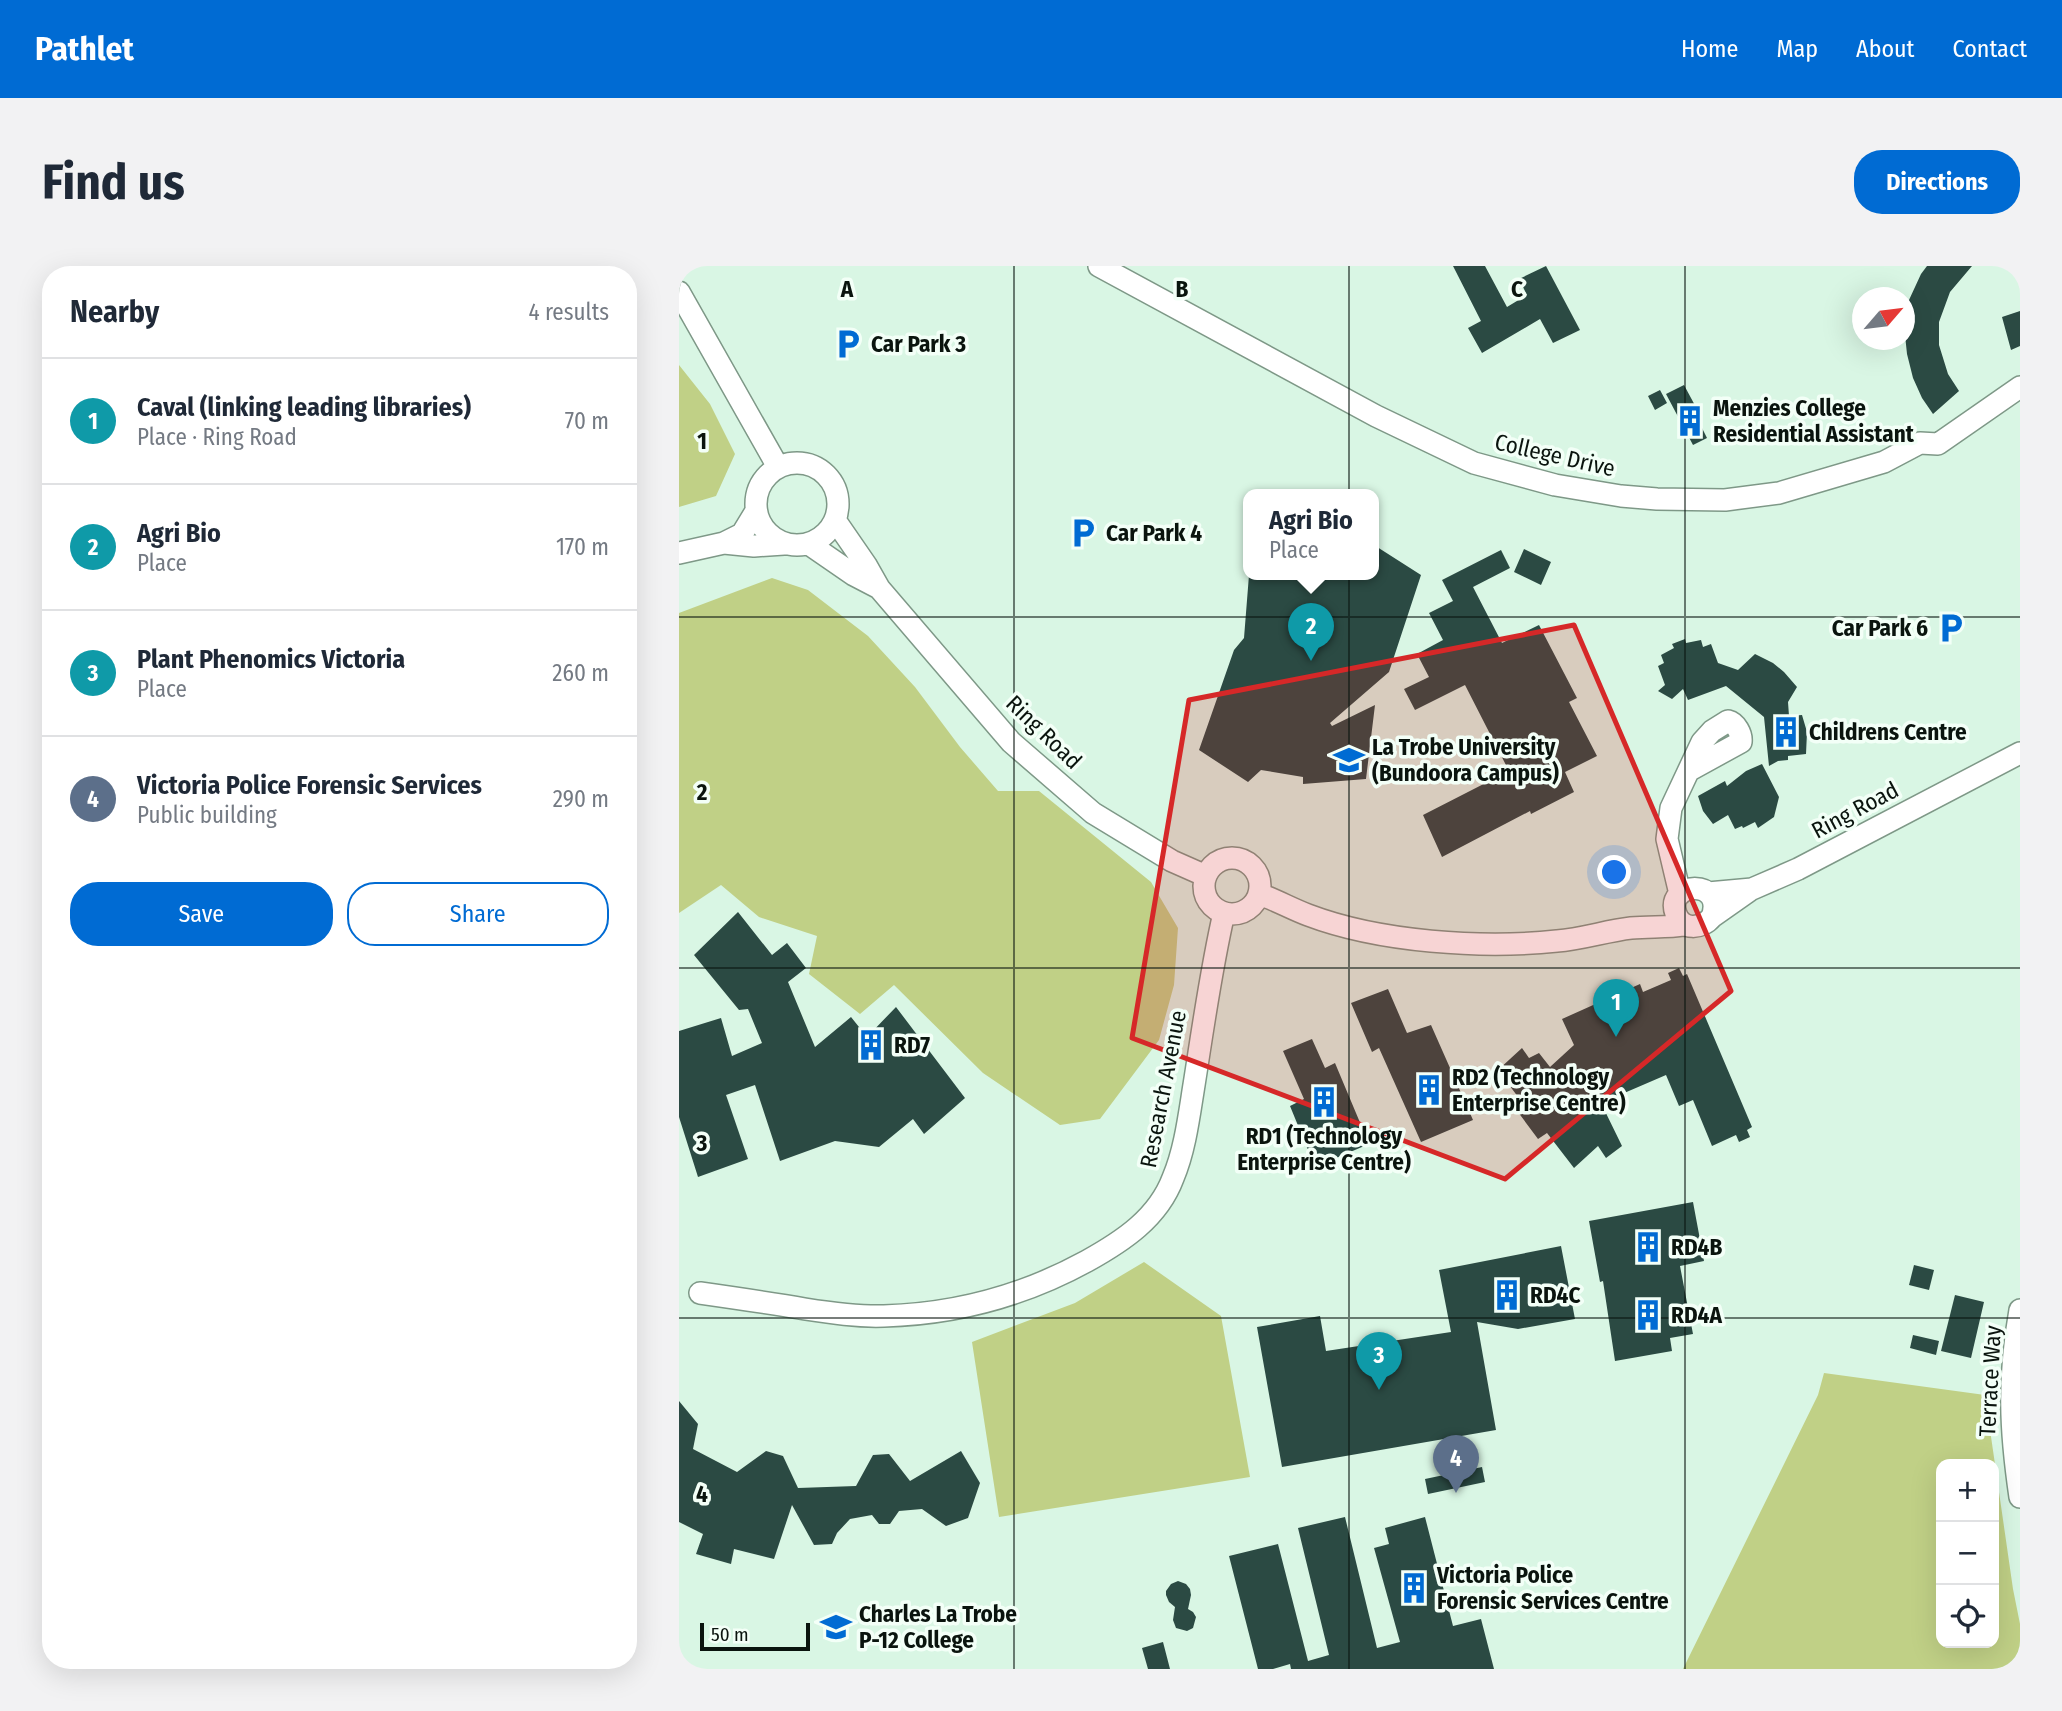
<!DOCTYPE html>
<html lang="en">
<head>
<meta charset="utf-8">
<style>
	body { margin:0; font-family:"Fira Sans Condensed",sans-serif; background:#f2f2f3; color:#1f2937 }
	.controls { position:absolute; right:21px; bottom:21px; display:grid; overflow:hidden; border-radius:14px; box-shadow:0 7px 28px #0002 }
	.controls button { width:63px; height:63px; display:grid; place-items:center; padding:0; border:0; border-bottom:2px solid #e0e1e3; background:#fff; color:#1f2937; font:35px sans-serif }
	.compass { position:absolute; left:1173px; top:21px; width:63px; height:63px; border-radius:50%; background:#fff; box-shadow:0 7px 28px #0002; rotate:62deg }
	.scale { position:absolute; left:21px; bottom:18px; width:110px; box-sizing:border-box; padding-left:7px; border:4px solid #0a140e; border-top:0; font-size:19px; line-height:24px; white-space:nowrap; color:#0a140e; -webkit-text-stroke:5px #f3fff7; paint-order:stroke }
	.you { position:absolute; left:936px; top:607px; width:24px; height:24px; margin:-18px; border:5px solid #fff; border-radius:50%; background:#1a73e8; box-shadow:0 0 0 10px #1a73e833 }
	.badge { display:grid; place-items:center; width:46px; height:46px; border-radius:50%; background:#006bd3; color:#fff; font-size:23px; font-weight:700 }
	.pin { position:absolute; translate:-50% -58px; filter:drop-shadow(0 2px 4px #0008) }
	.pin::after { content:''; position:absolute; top:37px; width:24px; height:21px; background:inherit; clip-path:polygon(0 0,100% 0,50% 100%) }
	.popup { position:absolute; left:564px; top:223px; width:136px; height:91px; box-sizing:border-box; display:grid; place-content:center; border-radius:14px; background:#fff; filter:drop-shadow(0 2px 5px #0005); font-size:23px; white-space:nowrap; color:#747a83 }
	.popup b { font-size:26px; color:#1f2937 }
	.popup::after { content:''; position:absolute; left:50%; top:100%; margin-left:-14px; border:14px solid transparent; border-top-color:#fff }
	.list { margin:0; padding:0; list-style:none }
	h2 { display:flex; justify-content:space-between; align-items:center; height:91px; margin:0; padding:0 28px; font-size:30px }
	h2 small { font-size:23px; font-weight:400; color:#747a83 }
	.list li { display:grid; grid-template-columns:46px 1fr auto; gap:21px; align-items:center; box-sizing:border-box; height:126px; padding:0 28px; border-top:2px solid #e0e1e3 }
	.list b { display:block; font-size:26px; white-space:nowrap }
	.list p { margin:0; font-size:23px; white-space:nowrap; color:#747a83 }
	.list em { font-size:23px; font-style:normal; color:#747a83 }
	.actions { display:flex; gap:14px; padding:21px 28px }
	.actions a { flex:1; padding:16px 0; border:2px solid #006bd3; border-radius:28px; text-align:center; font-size:24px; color:#006bd3 }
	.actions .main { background:#006bd3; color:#fff }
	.icon { flex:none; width:38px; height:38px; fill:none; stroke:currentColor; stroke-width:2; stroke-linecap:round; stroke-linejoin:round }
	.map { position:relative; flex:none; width:1341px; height:1403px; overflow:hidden; border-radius:28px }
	header { display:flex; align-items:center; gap:42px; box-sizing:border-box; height:98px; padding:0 35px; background:#006bd3; color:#fff }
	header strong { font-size:33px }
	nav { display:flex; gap:38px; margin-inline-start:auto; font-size:24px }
	.intro { display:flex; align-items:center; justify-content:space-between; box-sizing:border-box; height:168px; padding:0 42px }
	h1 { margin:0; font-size:49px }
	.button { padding:18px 32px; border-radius:28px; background:#006bd3; color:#fff; font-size:24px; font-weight:700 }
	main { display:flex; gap:42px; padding:0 42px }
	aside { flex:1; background:#fff; border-radius:28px; box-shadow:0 7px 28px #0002 }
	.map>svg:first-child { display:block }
	.green { fill:#c0d086; fill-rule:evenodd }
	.building { fill:#2b4a43 }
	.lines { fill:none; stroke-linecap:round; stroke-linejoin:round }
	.minor-casing { stroke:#7e9887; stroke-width:24 }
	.minor { stroke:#fff; stroke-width:21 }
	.marked { fill:#d62828; fill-opacity:0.2; stroke:#d62828; stroke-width:5; stroke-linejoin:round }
	.grid { fill:none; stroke:#0a140e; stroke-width:2; stroke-opacity:0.55 }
	.labels { text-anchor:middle; stroke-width:7; stroke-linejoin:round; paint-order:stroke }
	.poi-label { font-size:23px; font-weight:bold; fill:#0a140e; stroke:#f3fff7; text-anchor:start }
	.street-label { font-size:23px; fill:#0a140e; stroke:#f3fff7 }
	.grid-label { font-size:23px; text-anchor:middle; font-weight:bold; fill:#0a140e; stroke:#f3fff7; stroke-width:7; stroke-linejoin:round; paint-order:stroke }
</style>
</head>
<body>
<header>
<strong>Pathlet</strong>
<nav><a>Home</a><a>Map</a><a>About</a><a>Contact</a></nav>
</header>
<div class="intro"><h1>Find us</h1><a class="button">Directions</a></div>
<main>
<aside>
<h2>Nearby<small>4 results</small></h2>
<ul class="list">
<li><span class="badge" style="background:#0f9aa8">1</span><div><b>Caval (linking leading libraries)</b><p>Place · Ring Road</p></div><em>70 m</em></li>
<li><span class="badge" style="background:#0f9aa8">2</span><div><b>Agri Bio</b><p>Place</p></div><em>170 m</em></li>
<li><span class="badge" style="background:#0f9aa8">3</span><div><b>Plant Phenomics Victoria</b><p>Place</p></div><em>260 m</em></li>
<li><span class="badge" style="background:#5c6f8a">4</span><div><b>Victoria Police Forensic Services</b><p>Public building</p></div><em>290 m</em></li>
</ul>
<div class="actions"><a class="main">Save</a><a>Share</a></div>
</aside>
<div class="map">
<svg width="1341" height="1403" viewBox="0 0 1341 1403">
	<rect width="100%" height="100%" fill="#d9f6e4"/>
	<path class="green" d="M0 99 31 138 56 188 37 230 0 241Z
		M93 312 129 324 189 370 236 421 281 481 319 525H360L472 616 499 662 495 719 480 774 421 853 381 859 304 807 215 719 181 748 130 708 138 670 80 651 42 619 0 647V347Z
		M465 996 542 1050 571 1211 320 1251 293 1076 396 1037Z
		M1145 1107 1306 1129 1334 1323 1341 1358V1403H1004L1139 1129ZM1315 1198V1377H1262V1198Z"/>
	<path class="building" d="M774 0H806L828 41 848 29 840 13 867 0 901 64 874 77 861 53 803 87 789 62 802 55Z
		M1248 0H1293L1271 26 1260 56V79L1269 108 1280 125 1254 148 1243 132 1234 112 1228 88 1226 69 1230 34 1242 8Z
		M1341 45V80L1332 84 1323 51Z
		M1005 119 1019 145 1015 146 1028 172 1014 179 987 128Z
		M981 124 988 137 976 144 969 130Z
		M695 279 742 309 710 406 651 457 653 460 696 439 687 513 624 518V511L582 504 569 516 520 484 555 384 565 372 570 309H695Z
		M845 283 872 296 862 319 835 306Z
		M822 284 831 302 794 321 823 377 860 359 898 432 890 436 918 490 886 506 895 526 852 548 851 545 763 591 744 549 830 505 786 419 736 444 725 423 750 411 738 388 764 374 750 347 774 335 763 314Z
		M1006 373 1007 377 1022 374 1024 381 1032 378 1039 397 1059 404 1076 388 1094 397 1105 406 1118 421 1109 436 1110 450 1123 449 1128 466 1127 488 1109 490V494L1099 495 1090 500 1085 451 1047 420 1009 434 1004 423 993 433 979 425 986 419 979 400 985 397 982 389 995 382 993 378Z
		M1083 498 1100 531 1095 551 1079 562 1076 556 1064 562 1063 560 1056 563 1049 549 1034 558 1024 545 1019 530 1046 515 1048 520 1067 505Z
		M59 646 93 689 108 677 127 702 109 716 136 781 172 751 188 771 217 741 286 832 245 868 234 853 200 881 156 875 101 895 76 819 47 829 69 893 19 911 0 851V765L42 752 53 790 83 777 69 743 60 744 15 689Z
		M1000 702 1004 710 1008 708 1073 861 1068 864 1071 871 1060 876 1057 869 1033 880 1014 834 1000 840 987 809 922 837 943 880 927 892 919 880 895 902 868 867 859 873 836 842 842 835 819 804 843 782 850 792 860 787 871 801 895 779 883 753 961 718 964 726 992 714 989 707Z
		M709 723 728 767 752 759 794 854 742 876 700 782 693 786 672 737Z
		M633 773 646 802 656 797 690 878 636 901 611 840 625 833 604 785Z
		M1014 936 1025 995 1001 1000 1014 1068 991 1072 993 1085 936 1095 924 1015 921 1016 910 955Z
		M882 980 896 1053 839 1063 798 1056 817 1164 603 1201 578 1061 641 1050 647 1085 772 1066 760 1004Z
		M1235 999 1255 1004 1250 1024 1230 1019Z
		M1276 1029 1305 1036 1292 1092 1262 1085Z
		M1234 1069 1260 1075 1257 1089 1231 1082Z
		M0 1135 19 1158 14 1183 58 1206 87 1185 104 1190 119 1222 177 1220 194 1189 210 1188 231 1215 282 1185 301 1217 289 1252 267 1260 243 1243 220 1245 211 1258H200L193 1249 171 1253 158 1267 153 1278 135 1279 113 1239 95 1293 55 1283 52 1298 17 1288 24 1268 0 1256Z
		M803 1201 806 1216 749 1228 746 1213Z
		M666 1251 698 1382 721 1376 695 1282 710 1278 706 1262 746 1251 774 1360 802 1353 815 1403H612L611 1398 594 1403H579L550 1290 599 1278 629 1395 650 1389 619 1262Z
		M499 1315 507 1318 511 1323 512 1329 509 1343 514 1346 517 1351 514 1362 508 1365 497 1362 494 1354 496 1341 490 1336 487 1329V1325L492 1318Z
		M484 1376 491 1403H469L463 1382Z"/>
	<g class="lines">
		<defs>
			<path id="minor" d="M420 0 697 150 795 197 876 219 942 230 978 233 1046 234 1100 227 1205 196 1241 177 1259 178 1341 121
				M0 26 99 201
				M77 238a41 41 0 1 1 82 0a41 41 0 1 1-82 0Z
				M156 254 187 299 200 322 332 476 414 547 493 595 527 610
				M45 277 75 280 105 278
				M130 278 175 309 200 322
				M0 287 45 277 63 268 77 245
				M525 620a28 28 0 1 1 56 0a28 28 0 1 1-56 0Z
				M1029 627 1073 623 1119 603 1341 487
				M580 628C597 634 613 643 629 649 700 676 803 683 878 675 903 673 927 665 952 662 970 660 988 662 1005 659
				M1001 628 988 573 992 542 1023 476 1033 465 1049 455C1057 457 1063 468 1062 476L1011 504
				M1033 651C1047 612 985 615 997 648 1003 665 1023 663 1033 651L1070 625
				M21 1027C56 1032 91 1037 126 1043 152 1047 179 1051 205 1050 277 1048 346 1029 408 995 444 975 479 952 494 912 506 884 510 850 515 819 524 762 532 703 545 647
				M1341 1044C1329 1112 1331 1163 1341 1231"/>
		</defs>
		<use href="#minor" class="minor-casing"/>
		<use href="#minor" class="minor"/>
	</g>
	<path class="marked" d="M895 359 1052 725 826 913 453 772 510 434Z"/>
	<path class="grid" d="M335 0V1403M670 0V1403M1006 0V1403M0 351H1341M0 702H1341M0 1052H1341"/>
	<defs>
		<symbol id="parking-bare" viewBox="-9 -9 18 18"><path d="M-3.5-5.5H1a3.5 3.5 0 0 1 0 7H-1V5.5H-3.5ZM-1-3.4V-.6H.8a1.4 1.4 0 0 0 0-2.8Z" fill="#006bd3" stroke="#f3fff7" stroke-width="2.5" paint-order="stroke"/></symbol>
		<symbol id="building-bare" viewBox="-9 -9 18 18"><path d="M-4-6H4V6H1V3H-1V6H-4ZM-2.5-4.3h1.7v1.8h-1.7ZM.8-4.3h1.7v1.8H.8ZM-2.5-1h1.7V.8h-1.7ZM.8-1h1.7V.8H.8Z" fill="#006bd3" stroke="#f3fff7" stroke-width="2.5" paint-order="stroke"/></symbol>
		<symbol id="university-bare" viewBox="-9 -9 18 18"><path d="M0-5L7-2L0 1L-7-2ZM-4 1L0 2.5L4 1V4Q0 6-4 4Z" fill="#006bd3" stroke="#f3fff7" stroke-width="2.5" paint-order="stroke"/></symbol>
		<symbol id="school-bare" viewBox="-9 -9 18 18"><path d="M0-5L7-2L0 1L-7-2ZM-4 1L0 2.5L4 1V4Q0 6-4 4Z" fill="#006bd3" stroke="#f3fff7" stroke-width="2.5" paint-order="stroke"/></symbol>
	</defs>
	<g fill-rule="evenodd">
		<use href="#parking-bare" x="147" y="56" width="44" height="44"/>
		<use href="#building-bare" x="989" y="133" width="44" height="44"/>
		<use href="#parking-bare" x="382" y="245" width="44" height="44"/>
		<use href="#parking-bare" x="1250" y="340" width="44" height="44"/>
		<use href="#building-bare" x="1085" y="444" width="44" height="44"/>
		<use href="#university-bare" x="648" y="472" width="44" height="44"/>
		<use href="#building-bare" x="170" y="757" width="44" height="44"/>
		<use href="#building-bare" x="728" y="802" width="44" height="44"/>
		<use href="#building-bare" x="623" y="814" width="44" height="44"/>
		<use href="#building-bare" x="947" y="959" width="44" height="44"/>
		<use href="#building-bare" x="806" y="1007" width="44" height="44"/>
		<use href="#building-bare" x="947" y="1027" width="44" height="44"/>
		<use href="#building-bare" x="713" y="1300" width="44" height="44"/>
		<use href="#school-bare" x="135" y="1339" width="44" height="44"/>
	</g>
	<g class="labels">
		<g class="poi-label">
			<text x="192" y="86">Car Park 3</text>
			<text x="1034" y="150">Menzies College<tspan x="1034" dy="26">Residential Assistant</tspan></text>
			<text x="427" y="275">Car Park 4</text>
			<text x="1249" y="370" text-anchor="end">Car Park 6</text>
			<text x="1130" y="474">Childrens Centre</text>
			<text x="693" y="489">La Trobe University<tspan x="693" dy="26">(Bundoora Campus)</tspan></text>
			<text x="215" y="787">RD7</text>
			<text x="773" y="819">RD2 (Technology<tspan x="773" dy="26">Enterprise Centre)</tspan></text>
			<text x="645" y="878" text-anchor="middle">RD1 (Technology<tspan x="645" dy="26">Enterprise Centre)</tspan></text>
			<text x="992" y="989">RD4B</text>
			<text x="851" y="1037">RD4C</text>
			<text x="992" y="1057">RD4A</text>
			<text x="758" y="1317">Victoria Police<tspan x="758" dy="26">Forensic Services Centre</tspan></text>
			<text x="180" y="1356">Charles La Trobe<tspan x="180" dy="26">P-12 College</tspan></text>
		</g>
		<g class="street-label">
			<text transform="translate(876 189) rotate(13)" y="8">College Drive</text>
			<text transform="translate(365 466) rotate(44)" y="8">Ring Road</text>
			<text transform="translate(1176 544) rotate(-28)" y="8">Ring Road</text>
			<text transform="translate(484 823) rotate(-79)" y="8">Research Avenue</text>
			<text transform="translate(1311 1115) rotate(-87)" y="8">Terrace Way</text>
		</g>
	</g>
	<g class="grid-label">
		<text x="168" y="31">A</text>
		<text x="503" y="31">B</text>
		<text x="838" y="31">C</text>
		<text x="23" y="183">1</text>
		<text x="23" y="534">2</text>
		<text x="23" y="885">3</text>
		<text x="23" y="1236">4</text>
	</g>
</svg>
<div class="controls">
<button>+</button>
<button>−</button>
<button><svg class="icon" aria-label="locate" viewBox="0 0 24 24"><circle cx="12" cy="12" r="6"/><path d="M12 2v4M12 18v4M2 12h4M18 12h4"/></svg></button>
</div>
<svg class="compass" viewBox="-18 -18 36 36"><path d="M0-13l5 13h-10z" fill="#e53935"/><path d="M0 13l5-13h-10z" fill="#747a83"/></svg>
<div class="scale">50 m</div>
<div class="you"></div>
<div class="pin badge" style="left:937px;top:771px;background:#0f9aa8">1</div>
<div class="pin badge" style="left:632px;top:395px;background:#0f9aa8">2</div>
<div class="popup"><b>Agri Bio</b>Place</div>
<div class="pin badge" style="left:700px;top:1124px;background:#0f9aa8">3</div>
<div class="pin badge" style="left:777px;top:1227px;background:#5c6f8a">4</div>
</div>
</main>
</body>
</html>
